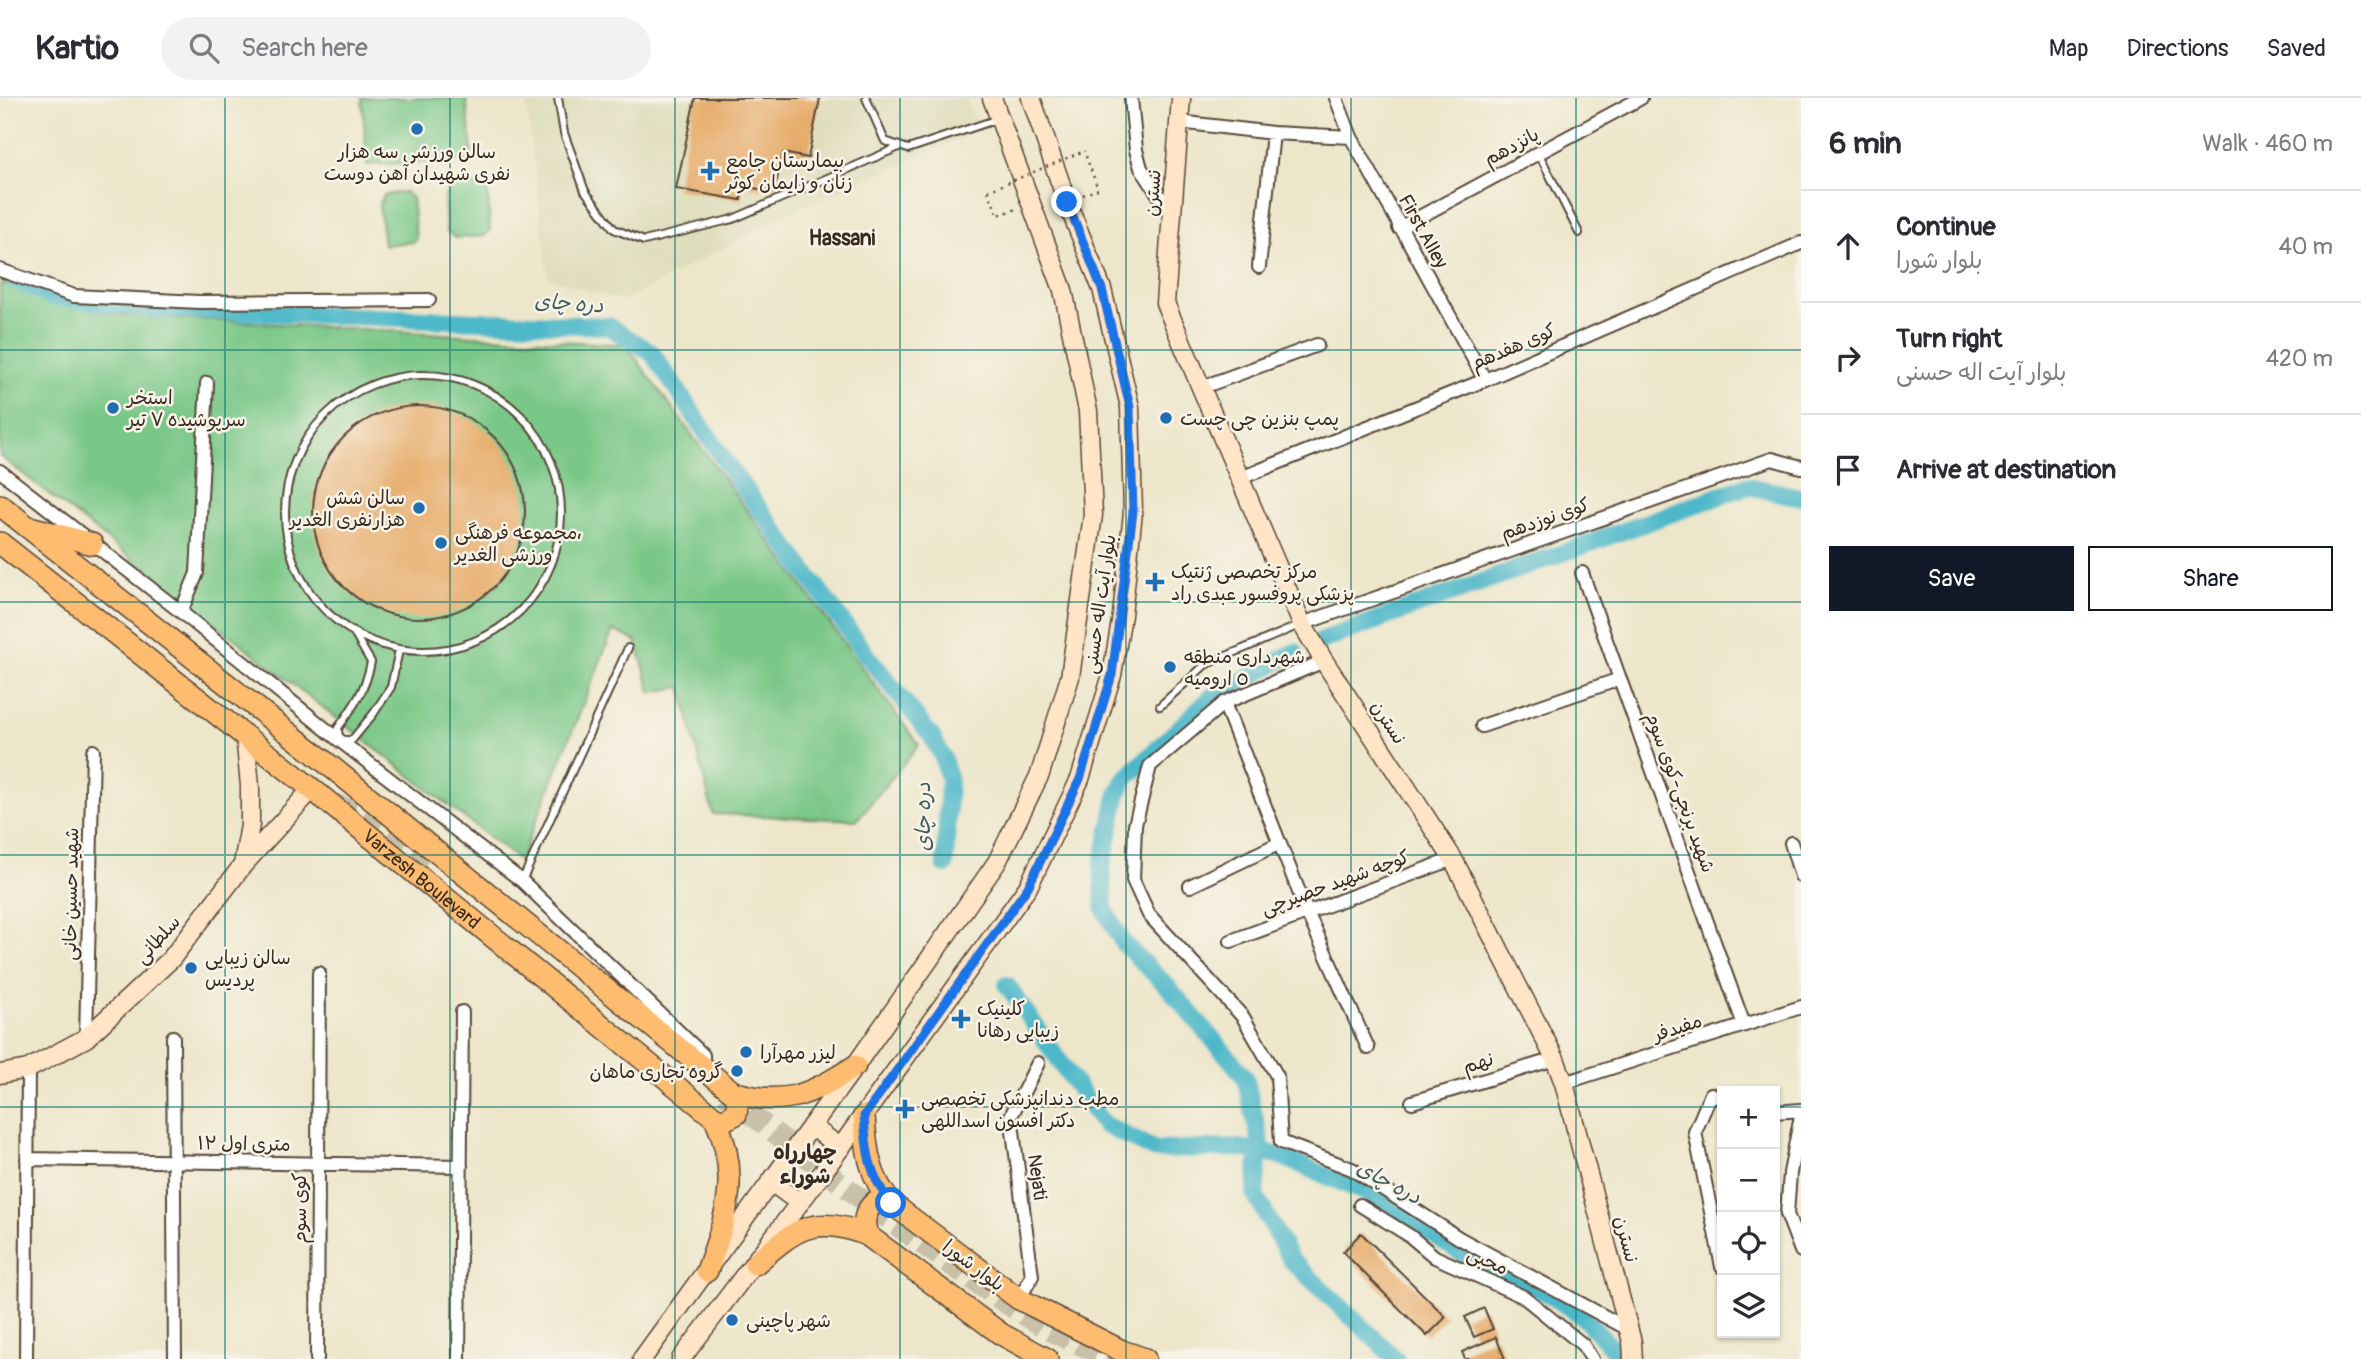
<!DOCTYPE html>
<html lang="en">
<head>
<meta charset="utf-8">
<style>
	body { margin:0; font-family:Pangolin,"Playpen Sans Arabic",sans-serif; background:#f2f2f3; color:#2b2b33 }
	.controls { position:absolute; right:21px; bottom:21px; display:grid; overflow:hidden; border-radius:0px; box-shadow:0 2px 5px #0004 }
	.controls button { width:63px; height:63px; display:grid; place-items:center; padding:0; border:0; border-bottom:2px solid #e1e1e2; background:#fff; color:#2b2b33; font:35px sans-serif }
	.stop { position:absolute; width:21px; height:21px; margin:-16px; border:5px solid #1a73e8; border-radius:50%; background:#fff }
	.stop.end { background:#1a73e8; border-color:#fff; box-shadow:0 2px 7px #0008 }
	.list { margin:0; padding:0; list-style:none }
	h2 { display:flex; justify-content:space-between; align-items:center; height:91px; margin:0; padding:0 28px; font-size:30px }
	h2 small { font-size:23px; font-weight:400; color:#7c7c81 }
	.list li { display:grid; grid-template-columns:46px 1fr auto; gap:21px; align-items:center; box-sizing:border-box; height:112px; padding:0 28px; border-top:2px solid #e1e1e2 }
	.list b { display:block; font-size:26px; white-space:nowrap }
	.list p { margin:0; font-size:23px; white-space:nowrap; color:#7c7c81 }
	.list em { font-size:23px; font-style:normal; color:#7c7c81 }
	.actions { display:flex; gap:14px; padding:21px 28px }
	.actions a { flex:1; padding:16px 0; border:2px solid #111827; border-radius:0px; text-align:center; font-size:24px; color:#111827 }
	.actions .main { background:#111827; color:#fff }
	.icon { flex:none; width:38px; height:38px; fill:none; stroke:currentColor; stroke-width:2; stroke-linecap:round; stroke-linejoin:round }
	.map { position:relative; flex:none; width:1801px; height:1261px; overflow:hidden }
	header { display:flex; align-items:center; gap:42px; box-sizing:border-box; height:98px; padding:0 35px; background:#fff; border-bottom:2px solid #e1e1e2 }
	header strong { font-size:33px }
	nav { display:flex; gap:38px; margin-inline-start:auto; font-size:24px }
	.search { width:490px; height:63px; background:#f2f2f3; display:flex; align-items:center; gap:18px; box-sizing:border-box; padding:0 24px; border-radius:38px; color:#7c7c81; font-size:26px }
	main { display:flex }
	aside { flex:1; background:#fff }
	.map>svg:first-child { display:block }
	.built { fill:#deddbb }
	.green { fill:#7ac888; stroke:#5a7953; stroke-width:2 }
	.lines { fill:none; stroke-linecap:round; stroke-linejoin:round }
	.canal { stroke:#4db8c9; stroke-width:18 }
	.building { fill:#e7aa68 }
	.primary-tunnel { stroke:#c9c0a8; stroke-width:21; stroke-dasharray:21 10; stroke-linecap:butt }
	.lane-casing { stroke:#564638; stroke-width:10 }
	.street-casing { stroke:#564638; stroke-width:16 }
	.secondary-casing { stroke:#564638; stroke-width:21 }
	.primary-casing { stroke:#564638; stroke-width:24 }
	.path { stroke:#564638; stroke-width:2.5; stroke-dasharray:2 5; stroke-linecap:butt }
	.lane { stroke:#fff; stroke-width:6 }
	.street { stroke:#fff; stroke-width:12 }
	.secondary { stroke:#ffe4c6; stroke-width:18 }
	.primary { stroke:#febc70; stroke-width:21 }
	.path-bridge { stroke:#564638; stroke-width:2.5; stroke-dasharray:2 5; stroke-linecap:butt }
	.route { stroke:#1a73e8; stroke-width:9 }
	.grid { fill:none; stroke:#0f766e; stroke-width:2; stroke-opacity:0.55 }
	.poi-dot { fill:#1f6fb2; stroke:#f7f3e8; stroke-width:2.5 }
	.labels { text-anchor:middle; stroke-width:5; stroke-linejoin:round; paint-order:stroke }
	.street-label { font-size:19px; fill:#3b2a1e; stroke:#f7f3e8 }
	.poi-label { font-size:19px; fill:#3b2a1e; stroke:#f7f3e8; text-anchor:start }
	.neighbourhood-label { font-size:21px; font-weight:bold; fill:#3b2a1e; stroke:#f7f3e8 }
	.water-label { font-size:21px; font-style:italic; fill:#415c5a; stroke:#f7f3e8 }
</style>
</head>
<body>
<header>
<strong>Kartio</strong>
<div class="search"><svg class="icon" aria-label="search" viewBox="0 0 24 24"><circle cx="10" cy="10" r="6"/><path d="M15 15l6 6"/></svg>Search here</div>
<nav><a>Map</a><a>Directions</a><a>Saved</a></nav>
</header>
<main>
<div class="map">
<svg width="1801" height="1261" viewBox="0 0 1801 1261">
	<rect width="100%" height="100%" fill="#f7f3e8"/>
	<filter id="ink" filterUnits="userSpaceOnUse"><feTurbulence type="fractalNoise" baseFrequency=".0143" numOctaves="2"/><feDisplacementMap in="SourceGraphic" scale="14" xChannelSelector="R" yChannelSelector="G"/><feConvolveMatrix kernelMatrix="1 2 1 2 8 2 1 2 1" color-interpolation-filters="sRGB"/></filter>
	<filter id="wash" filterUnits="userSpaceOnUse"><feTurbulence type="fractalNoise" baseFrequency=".00686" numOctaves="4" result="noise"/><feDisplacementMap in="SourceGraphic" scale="28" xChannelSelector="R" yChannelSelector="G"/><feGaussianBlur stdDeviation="1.57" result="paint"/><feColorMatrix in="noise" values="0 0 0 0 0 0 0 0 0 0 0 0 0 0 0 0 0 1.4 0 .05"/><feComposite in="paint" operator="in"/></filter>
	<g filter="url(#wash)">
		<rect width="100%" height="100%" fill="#ede6ca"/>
		<path class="built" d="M526 0H966L979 32 790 114 623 203 548 179Z"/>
		<path class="green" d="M362 0H466L473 62 367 67Z
			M481 86 488 95 490 132 484 138 455 140 446 133 444 101 449 89Z
			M405 94 412 100 416 141 413 144 384 147 379 107 384 97Z
			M0 185 111 216 626 247 919 647 857 722 713 716 681 589 651 594 636 543 613 532 520 763 0 358Z"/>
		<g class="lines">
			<path class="canal" d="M15 182 51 198 146 210 608 228 652 255 736 379 866 556 932 639 943 660 949 682 945 767
				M1323 542 1747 388 1801 399
				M1295 554 1212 599 1124 682 1117 699 1102 770 1104 810 1123 845 1169 890 1245 979 1260 1042 1255 1097 1291 1162 1396 1261
				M1007 887 1103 1026 1155 1052 1240 1050 1278 1057 1387 1104 1462 1156 1545 1194 1582 1218 1622 1261"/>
		</g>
		<g id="blocks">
			<path class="building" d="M695 0H820L808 60 783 55 774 94 743 88 741 102 676 91Z
				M313 414a106 106 0 1 1 212 0a106 106 0 1 1-212 0Z
				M1361 1135 1446 1219 1427 1238 1343 1154Z
				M1484 1210 1493 1231 1474 1239 1465 1219Z
				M1496 1239 1505 1261H1465L1462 1254Z"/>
		</g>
	</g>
	<g filter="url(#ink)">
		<use href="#blocks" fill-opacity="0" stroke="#564638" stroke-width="2"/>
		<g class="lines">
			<path class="primary-tunnel" d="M334 705 359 716 424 769
				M724 996C798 1052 871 1110 947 1164 1000 1202 1054 1242 1118 1261"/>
			<defs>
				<path id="lane" d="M558 0 564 35 585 93 614 131 644 143 733 121 899 49
					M866 0 885 43 908 51 998 21
					M1539 56 1579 135
					M285 415a138 138 0 1 1 276 0a138 138 0 1 1-276 0Z
					M355 537 371 564C366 591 354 608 338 630L339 642H352L374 615 391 589 399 552
					M1160 608 1205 567 1302 526
					M522 783 628 550"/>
				<path id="street" d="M1131 0 1136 52 1141 70 1171 116
					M1336 0 1351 39 1485 282
					M1179 24 1273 35 1351 39
					M1399 130 1641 0
					M1259 169 1273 35
					M0 172 74 198 200 204 429 202
					M1200 290 1317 247
					M0 373 181 514 339 642 522 783 703 957V964
					M1238 381 1485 282 1801 145
					M1582 475 1744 927
					M181 514 197 475 207 285
					M1302 526 1772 361 1801 369
					M1324 563 1224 605 1150 668 1135 727 1133 782 1149 817 1243 919 1277 978 1281 1044 1352 1071 1459 1140 1628 1231
					M1224 605 1307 814 1368 950
					M1482 628 1620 581
					M1791 745 1801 778
					M1190 788 1280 745
					M1231 843 1453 761
					M173 939 175 1261
					M86 940 93 653
					M1564 985 1801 909
					M1722 1001 1711 996 1695 1034 1722 1169
					M1412 1004 1555 961
					M1775 1014 1801 1012
					M1801 1017 1790 1075 1787 1116 1801 1153
					M27 1061 461 1068
					M1360 1107 1410 1138 1435 1159 1524 1199 1583 1247 1592 1261
					M1019 1201 1032 1178 1011 1018 1038 965
					M26 1261 28 971
					M317 1261 319 875
					M459 1261 462 914"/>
				<path id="secondary" d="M1181 0 1165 205 1302 526 1324 563 1453 761 1555 961 1564 985 1632 1244 1633 1261
					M243 766 250 727V688L245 637
					M0 976 28 971 86 940 171 861 243 767 312 691
					M811 1028 841 1050
					M771 1084 800 1105
					M642 1261 855 968 997 764 1040 676 1070 579 1093 417 1088 313 1063 192 992 0
					M681 1261 820 1078 1028 789 1080 681 1112 577 1122 517 1133 414 1130 309 1102 191 1067 104 1031 0"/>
				<g id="primary">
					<path d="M0 407 329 667 733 994C783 1010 813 996 855 968"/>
					<path d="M34 430 92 446"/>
					<path id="s1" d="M0 445 312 691 715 1020C741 1078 727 1117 707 1173"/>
					<path d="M864 1018C866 1051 869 1078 891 1105L1019 1201 1122 1253 1145 1261"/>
					<path d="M715 1020 724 1022 736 1016 738 1002 733 994"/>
					<path d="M867 1137C863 1123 864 1114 875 1104L891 1105"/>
					<path d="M755 1166C796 1131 812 1116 867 1137L1001 1236 1047 1261"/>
				</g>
			</defs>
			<use href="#lane" class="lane-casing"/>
			<use href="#street" class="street-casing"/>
			<use href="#secondary" class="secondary-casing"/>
			<use href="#primary" class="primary-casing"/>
			<path class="path" d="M988 93 998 117 1017 111
				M1083 97 1098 91 1084 53"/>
			<use href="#lane" class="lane"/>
			<use href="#street" class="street"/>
			<use href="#secondary" class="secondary"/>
			<use href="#primary" class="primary"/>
			<path class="path-bridge" d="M988 93 1084 53"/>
		</g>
	</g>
	<g class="lines" filter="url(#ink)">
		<path class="route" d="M891 1105C869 1078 866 1051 864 1018L1028 789 1080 681 1112 577 1133 414 1130 309 1102 191 1067 104"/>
	</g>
	<path class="grid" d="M225 0V1261M450 0V1261M675 0V1261M900 0V1261M1126 0V1261M1351 0V1261M1576 0V1261M0 252H1801M0 504H1801M0 757H1801M0 1009H1722M1775 1009H1801"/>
	<g class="poi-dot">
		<circle cx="417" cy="31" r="7"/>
		<path d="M706.5 62.5h7v7h7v7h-7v7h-7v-7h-7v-7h7z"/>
		<circle cx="113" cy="310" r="7"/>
		<circle cx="1166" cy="320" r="7"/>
		<circle cx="419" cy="410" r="7"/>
		<circle cx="441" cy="445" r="7"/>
		<path d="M1151.5 473.5h7v7h7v7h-7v7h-7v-7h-7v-7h7z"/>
		<circle cx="1170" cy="569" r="7"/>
		<circle cx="191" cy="870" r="7"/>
		<path d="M957.5 910.5h7v7h7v7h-7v7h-7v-7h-7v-7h7z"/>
		<circle cx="746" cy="954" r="7"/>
		<circle cx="737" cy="973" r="7"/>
		<path d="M901.5 1000.5h7v7h7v7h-7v7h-7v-7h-7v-7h7z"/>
		<circle cx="732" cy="1222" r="7"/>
	</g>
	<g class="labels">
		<g class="street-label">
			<text transform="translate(1511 48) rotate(-28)" y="7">پانزدهم</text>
			<text transform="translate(1152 95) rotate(-86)" y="7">نسترن</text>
			<text transform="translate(1424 133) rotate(61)" y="7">First Alley</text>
			<text transform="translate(1513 248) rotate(-23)" y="7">کوی هفدهم</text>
			<text transform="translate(1545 420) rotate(-19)" y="7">کوی نوزدهم</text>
			<text transform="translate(1099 506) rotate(-82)" y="7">بلوار آیت اله حسنی</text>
			<text transform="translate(1389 624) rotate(57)" y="7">نسترن</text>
			<text transform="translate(1681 694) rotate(70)" y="7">شهید برنجی-کوی سوم</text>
			<text dy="7" stroke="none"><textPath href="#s1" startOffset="539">Varzesh Boulevard</textPath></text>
			<text transform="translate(1335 784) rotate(-20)" y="7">کوچه شهید حصیرچی</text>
			<text transform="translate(70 796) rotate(-89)" y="7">شهید حسین خانی</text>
			<text transform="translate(157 841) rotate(-48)" y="7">سلطانی</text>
			<text transform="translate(1677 929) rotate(-18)" y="7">مفیدفر</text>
			<text transform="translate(1478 964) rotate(-17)" y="7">نهم</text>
			<text transform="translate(244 1045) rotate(1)" y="7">۱۲ متری اول</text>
			<text transform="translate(1038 1079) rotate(82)" y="7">Nejati</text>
			<text transform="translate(299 1110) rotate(-90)" y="7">کوی سوم</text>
			<text transform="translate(1627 1141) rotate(75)" y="7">نسترن</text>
			<text transform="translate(1488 1162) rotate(24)" y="7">محبی</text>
			<text transform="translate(974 1167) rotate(37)" y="7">بلوار شورا</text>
		</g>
		<g class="poi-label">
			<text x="417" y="60" text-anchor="middle">سالن ورزشی سه هزار<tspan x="417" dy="22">نفری شهیدان آهن دوست</tspan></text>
			<text x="726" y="69">بیمارستان جامع<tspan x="726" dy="22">زنان و زایمان کوثر</tspan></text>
			<text x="127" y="306">استخر<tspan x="127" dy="22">سرپوشیده ۷ تیر</tspan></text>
			<text x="1180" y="327">پمپ بنزین چى چست</text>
			<text x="405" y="406" text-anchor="end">سالن شش<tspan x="405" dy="22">هزارنفری الغدیر</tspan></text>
			<text x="455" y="441">مجموعه فرهنگی،<tspan x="455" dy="22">ورزشی الغدیر</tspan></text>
			<text x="1171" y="480">مرکز تخصصی ژنتیک<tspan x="1171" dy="22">پزشکی پروفسور عبدی راد</tspan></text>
			<text x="1184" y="565">شهردارى منطقه<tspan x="1184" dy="22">٥ ارومیه</tspan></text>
			<text x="205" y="866">سالن زیبایی<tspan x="205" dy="22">پردیس</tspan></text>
			<text x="977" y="917">کلینیک<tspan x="977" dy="22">زیبایی رهانا</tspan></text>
			<text x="760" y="961">لیزر مهرآرا</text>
			<text x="723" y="980" text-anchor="end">گروه تجاری ماهان</text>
			<text x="921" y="1007">مطب دندانپزشکی تخصصی<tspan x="921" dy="22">دکتر افسون اسداللهی</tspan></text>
			<text x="746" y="1229">شهر پاچینی</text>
		</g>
		<g class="neighbourhood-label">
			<text x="842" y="147">Hassani</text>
			<text x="805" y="1061">چهارراه<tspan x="805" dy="24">شوراء</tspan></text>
		</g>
		<g class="water-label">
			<text transform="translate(569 205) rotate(4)" y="7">دره چای</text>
			<text transform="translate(923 719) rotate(-90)" y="7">دره چای</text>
			<text transform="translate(1389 1084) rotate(28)" y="7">دره چای</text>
		</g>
	</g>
</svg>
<div class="controls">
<button>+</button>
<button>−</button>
<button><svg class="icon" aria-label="locate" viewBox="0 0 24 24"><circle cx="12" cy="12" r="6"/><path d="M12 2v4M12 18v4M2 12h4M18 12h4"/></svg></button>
<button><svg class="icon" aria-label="layers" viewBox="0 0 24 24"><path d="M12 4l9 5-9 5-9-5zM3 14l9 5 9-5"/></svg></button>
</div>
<div class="stop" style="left:891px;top:1105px"></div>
<div class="stop end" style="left:1067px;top:104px"></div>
</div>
<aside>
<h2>6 min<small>Walk · 460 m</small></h2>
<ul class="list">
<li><svg class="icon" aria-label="ahead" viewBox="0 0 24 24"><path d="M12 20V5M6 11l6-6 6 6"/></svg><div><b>Continue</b><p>بلوار شورا</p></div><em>40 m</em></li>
<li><svg class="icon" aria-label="right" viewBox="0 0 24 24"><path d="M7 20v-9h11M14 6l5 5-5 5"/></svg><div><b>Turn right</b><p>بلوار آیت اله حسنی</p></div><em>420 m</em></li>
<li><svg class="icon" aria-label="arrive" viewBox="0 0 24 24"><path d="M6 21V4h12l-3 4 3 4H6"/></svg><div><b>Arrive at destination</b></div></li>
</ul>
<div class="actions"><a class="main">Save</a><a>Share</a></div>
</aside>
</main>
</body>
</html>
